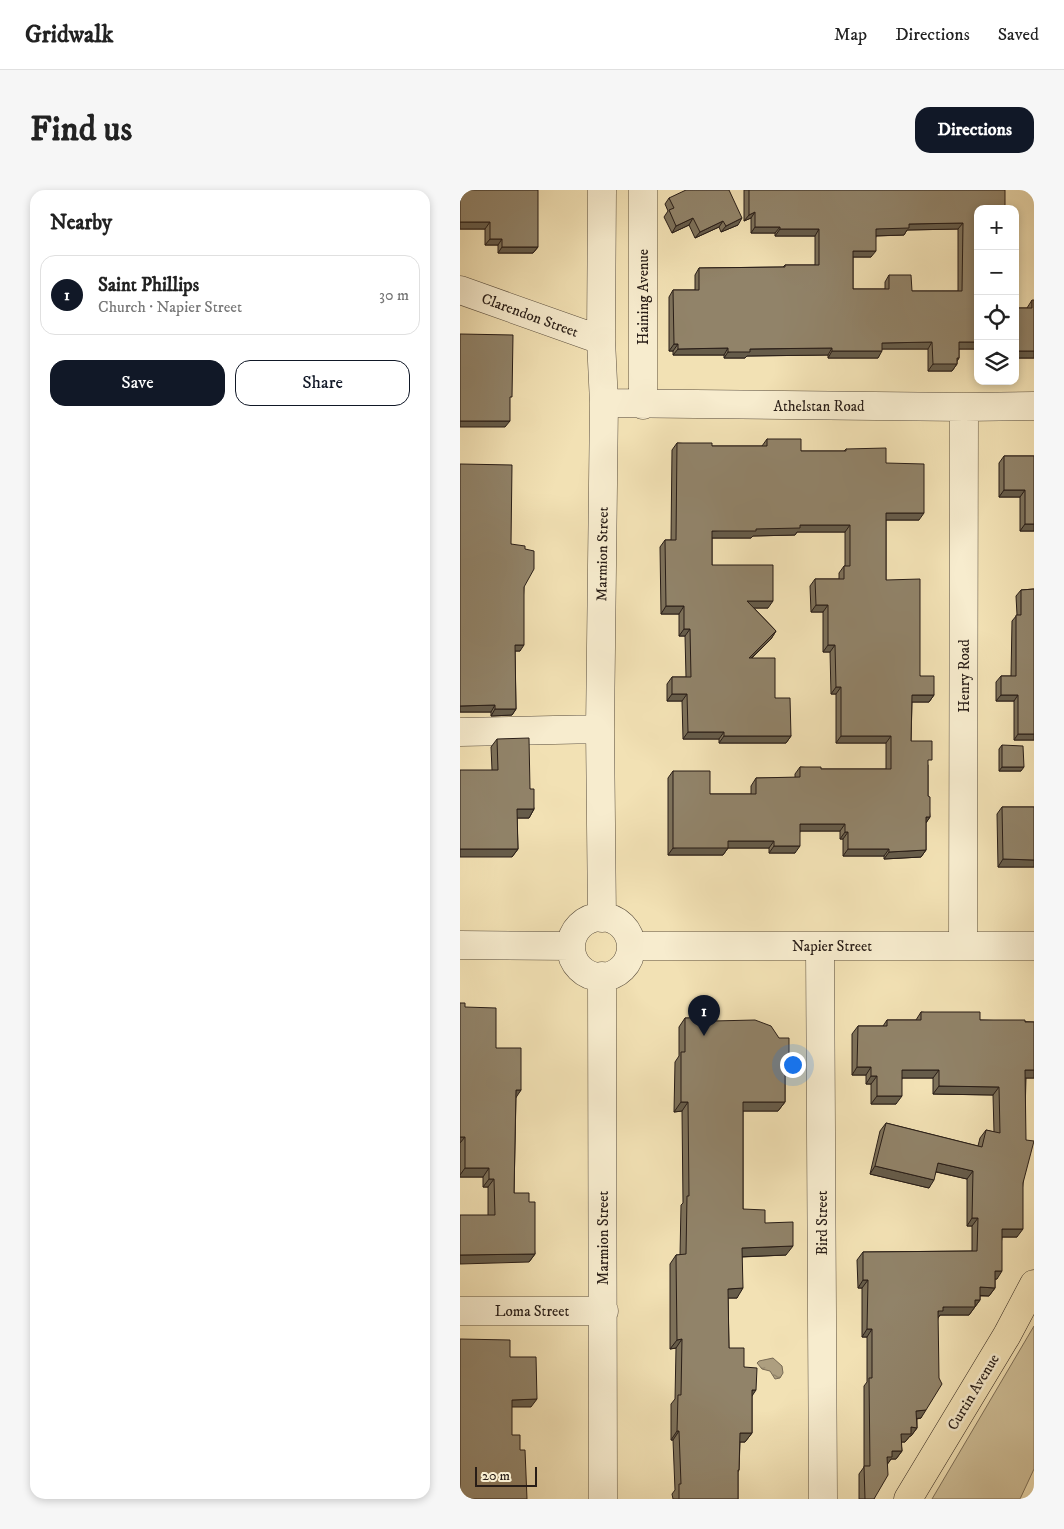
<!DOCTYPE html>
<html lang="en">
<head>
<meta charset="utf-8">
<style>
	body { margin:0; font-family:"IM FELL DW Pica",serif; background:#f6f6f6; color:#222 }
	.controls { position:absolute; right:15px; top:15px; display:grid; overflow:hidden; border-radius:10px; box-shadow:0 2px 8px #0003 }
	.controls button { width:45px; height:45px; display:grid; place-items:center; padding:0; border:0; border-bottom:1px solid #e0e0e0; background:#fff; color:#222; font:25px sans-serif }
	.scale { position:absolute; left:15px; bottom:12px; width:62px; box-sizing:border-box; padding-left:5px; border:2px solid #281d17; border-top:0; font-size:14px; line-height:18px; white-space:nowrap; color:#281d17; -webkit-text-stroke:4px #f7ecce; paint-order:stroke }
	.you { position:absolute; left:332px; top:874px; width:18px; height:18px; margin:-12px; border:4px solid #fff; border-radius:50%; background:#1a73e8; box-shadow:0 0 0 8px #1a73e833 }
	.badge { display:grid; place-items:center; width:32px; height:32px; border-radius:50%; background:#111827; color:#fff; font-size:16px; font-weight:700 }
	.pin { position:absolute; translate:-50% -41px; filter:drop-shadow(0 1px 2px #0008) }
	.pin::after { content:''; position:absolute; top:26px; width:18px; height:15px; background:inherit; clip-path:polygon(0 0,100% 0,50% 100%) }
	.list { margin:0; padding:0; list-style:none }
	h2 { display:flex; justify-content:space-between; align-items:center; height:65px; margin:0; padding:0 20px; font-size:21px }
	h2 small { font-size:16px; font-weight:400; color:#767676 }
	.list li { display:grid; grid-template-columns:32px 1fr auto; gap:15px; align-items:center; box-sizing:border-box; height:80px; margin:0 10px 10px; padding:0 10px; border:1px solid #e0e0e0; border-radius:15px }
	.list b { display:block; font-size:19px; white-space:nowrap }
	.list p { margin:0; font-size:16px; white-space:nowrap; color:#767676 }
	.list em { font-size:16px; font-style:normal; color:#767676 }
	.actions { display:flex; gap:10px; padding:15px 20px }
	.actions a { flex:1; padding:11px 0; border:1px solid #111827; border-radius:15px; text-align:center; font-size:18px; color:#111827 }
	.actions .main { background:#111827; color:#fff }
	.icon { flex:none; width:28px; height:28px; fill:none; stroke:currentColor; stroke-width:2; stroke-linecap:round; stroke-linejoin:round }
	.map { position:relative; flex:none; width:574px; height:1309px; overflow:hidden; border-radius:15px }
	header { display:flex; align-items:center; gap:30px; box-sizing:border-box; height:70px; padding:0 25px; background:#fff; border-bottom:1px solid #e0e0e0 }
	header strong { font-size:24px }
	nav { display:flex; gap:28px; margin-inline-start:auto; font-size:18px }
	.intro { display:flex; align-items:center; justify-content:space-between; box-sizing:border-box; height:120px; padding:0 30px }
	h1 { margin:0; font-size:35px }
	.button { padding:12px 22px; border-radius:15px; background:#111827; color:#fff; font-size:18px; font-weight:700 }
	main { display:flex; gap:30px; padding:0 30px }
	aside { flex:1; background:#fff; border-radius:15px; box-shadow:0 2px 8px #0003 }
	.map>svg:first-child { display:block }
	.green { fill:#d0c099; stroke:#7c6e58 }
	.water { fill:url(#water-ripples); stroke:#786a55 }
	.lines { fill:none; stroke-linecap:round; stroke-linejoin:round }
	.minor-casing { stroke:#5a4e3e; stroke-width:29 }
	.major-casing { stroke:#281d17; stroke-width:29 }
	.minor { stroke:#f7ecce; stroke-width:28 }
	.major { stroke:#f2e1b4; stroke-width:28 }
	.wall { fill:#7d715a; stroke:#281d17; fill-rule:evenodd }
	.shaded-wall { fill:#665c4a; stroke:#281d17 }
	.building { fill:#918369; stroke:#281d17; fill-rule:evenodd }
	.labels { text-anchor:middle; stroke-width:5; stroke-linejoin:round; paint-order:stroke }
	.street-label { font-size:15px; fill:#281d17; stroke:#f7ecce }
</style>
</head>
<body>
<header>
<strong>Gridwalk</strong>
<nav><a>Map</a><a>Directions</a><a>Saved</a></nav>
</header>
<div class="intro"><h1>Find us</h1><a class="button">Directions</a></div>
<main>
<aside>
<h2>Nearby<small></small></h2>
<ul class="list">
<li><span class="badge">1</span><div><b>Saint Phillips</b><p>Church · Napier Street</p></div><em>30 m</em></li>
</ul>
<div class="actions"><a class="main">Save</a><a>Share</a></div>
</aside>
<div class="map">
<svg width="574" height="1309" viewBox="0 0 574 1309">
	<defs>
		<pattern id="water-ripples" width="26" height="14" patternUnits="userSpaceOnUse" patternTransform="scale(1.25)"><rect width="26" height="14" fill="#ad9e7f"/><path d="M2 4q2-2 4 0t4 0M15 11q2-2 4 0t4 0" fill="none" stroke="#8d8067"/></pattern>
	</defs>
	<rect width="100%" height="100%" fill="#f2e1b4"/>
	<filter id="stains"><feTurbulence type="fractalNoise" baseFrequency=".004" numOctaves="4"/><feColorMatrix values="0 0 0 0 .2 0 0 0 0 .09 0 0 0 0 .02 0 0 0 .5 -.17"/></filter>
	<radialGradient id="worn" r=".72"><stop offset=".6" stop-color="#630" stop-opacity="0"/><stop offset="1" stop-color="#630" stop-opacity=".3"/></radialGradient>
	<path class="green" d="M574 1136V1279L560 1309H472Z"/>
	<path class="water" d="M313 1168 322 1176 323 1183 320 1188 315 1189 310 1181 302 1179 297 1173 299 1171Z"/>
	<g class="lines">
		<defs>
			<path id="minor" d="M183 0V215
				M0 100 141 150
				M144 213 504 217 574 216
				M0 542 140 539
				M111 757a30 30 0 1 1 60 0a30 30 0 1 1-60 0Z
				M142 728 140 539 144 213 141 150 142 0
				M0 755 111 756
				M171 756H574
				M360 756 363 1309
				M503 756 504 217
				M142 786 143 1309
				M0 1121H144"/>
			<path id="major" d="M448 1309 547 1145 574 1094"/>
		</defs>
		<use href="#minor" class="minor-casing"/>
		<use href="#major" class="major-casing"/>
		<use href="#minor" class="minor"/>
		<use href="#major" class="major"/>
	</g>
	<path class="wall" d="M0 0 78 57 73 63H38V55H25V39H0Z
		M284 0H545L518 19V159H499V168L497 171V174L492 181H468V159H422L418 168H368V165L287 166 285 168H264V165H213V161H209V107L213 100H235V85L239 78 323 77 325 75H355V46H315V43H291V28L284 31ZM498 39V101H452L429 85 425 92V99H393V67H411L416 46 444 45 447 40Z
		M209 8 278 35 261 42 259 37 235 48 229 35 212 43 204 27 208 21 205 14Z
		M572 110 574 168H555V118H567Z
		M307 249 341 261H384L386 259 426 273 459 330H426V390L460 486 474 505 469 512H452L451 551 468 575V606L470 627 466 633V660L461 667 424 669V666H383V649H380V641H340L335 663H309V658H268L263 665H208V588L213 581 250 604H291V596L296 588H335V584L340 577 361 579H426V553H376V504H371L370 462H363V422H351L350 396 355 389H379V383L384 376H385V342H337L335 345 293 346 291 348H252V375L308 418H294L316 441 311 449 292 468 315 508 331 546 326 553H259V549H223L222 511H207V494L212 487H226L225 446H219V424H201L200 357 205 350H211L212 260 217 253 252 256H302Z
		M544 266H574V341H560V307H539V273Z
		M0 274 51 354 64 397 60 461H55L56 519 52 525 31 526V522H0Z
		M574 399V550H554V511H536V492L541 486H551L552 431 557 425 556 406 561 400Z
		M37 549 70 599 74 619 69 628H57L58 659 52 667 32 580 31 557Z
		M542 555 561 581H539V559Z
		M542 617H574V677H538L537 624Z
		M0 813 5 817 36 858 61 900 56 906 54 1003 69 1012 75 1064 69 1072 28 1025V997H23V987H0Z
		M461 822 520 830 574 832V888H566L563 993 557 1047H542L537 1089H535V1098L529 1106H520V1110L509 1125H480L478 1128 461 1228 457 1229V1238L451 1246H450L445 1252H441L442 1261 436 1269H431L427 1274 414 1309H399V1284L404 1277V1196L407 1192V1147H402V1098H398L397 1070 403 1062 512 1061V1036H507V989L476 982 469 998 410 984 420 941 426 933 518 956 520 948 526 940 534 942 533 905 473 904V888H442L436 914H411V894H406V885H392V844L398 836H423L427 830H456Z
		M225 828 253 831 325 880V912L318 921H283V1019L305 1033 326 1065 282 1067 277 1108H268L269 1158 284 1177 292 1206V1243L285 1252H280L279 1280 278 1282V1309H213L212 1304 215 1300 213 1250H211V1214L215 1209 216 1158 210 1159V1074L216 1065H220L221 1015 223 1013 222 921 214 922 215 872 219 866V837Z"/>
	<path class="shaded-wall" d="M295 22 291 28 284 31 289 25Z
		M233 28 229 35 212 43 216 36Z
		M282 28 278 35 261 42 266 36Z
		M263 31 259 37 235 48 240 42Z
		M0 32H30L25 39H0Z
		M503 33 498 39 447 40 444 45 411 46 416 39 449 34Z
		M295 37H320L315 43H291Z
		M320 39H359L355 46H315Z
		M30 49H42L38 55H25Z
		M42 57H78L73 63H38Z
		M393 61H416L411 67H389Z
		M472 152 468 159H418L422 153Z
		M499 152H518V159H494Z
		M214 154H218L213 161H209Z
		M268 158 264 165H213L218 159Z
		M372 158 368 165 287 166 285 168H264L268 162 290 159Z
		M372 161H422L418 168H368Z
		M555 161H574V168H555Z
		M497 168H499L495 174H497L492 181H468L473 174Z
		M0 231H50L45 237H0Z
		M544 300H565L560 307H539Z
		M426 323H464L459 330H421Z
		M565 334H574V341H560Z
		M340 335H390L385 342H337L335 345 293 346 291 348H247L252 341Z
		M287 411H313L308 418H282Z
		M356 415H368L363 422H351Z
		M206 416H224L219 424H201Z
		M224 439H230L225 446H219Z
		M316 441 311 449 284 475 289 468Z
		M55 455H64L60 461H51Z
		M368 455H375L370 462H363Z
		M376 497H381L376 504H371Z
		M212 504H227L222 511H207Z
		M452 505H474L469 512H447Z
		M541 505H558L554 511H536Z
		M35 515 31 522H0V516Z
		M35 519H56L52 525 31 526Z
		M228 542H264L259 549H223Z
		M558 544H574V550H554Z
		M264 546H331L326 553H259Z
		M381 546H431L426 553H376Z
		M542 577H564L561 581H539Z
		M57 619H74L69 628H52Z
		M466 627H470L465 634Z
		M340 634H385L380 641H335Z
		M385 642H388L383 649H380Z
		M268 651H314L309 658H268L263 665H208L213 658Z
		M314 656H340L335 663H309Z
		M0 659H58L52 667H0Z
		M388 659H429L424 666H383Z
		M466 660 461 667 424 669 429 662Z
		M543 669 574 670V677H538Z
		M325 874H329L323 883Z
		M397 877H411L406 885H392Z
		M442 880H479L473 888H436Z
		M565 880H574V888H560Z
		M411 886H417L411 894H406Z
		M479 896 539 897 533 905 473 904Z
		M56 900H61L55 909Z
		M417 906H442L436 914H411Z
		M221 912H228L222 921 214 922Z
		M283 912H325L318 921H277Z
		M0 947H5L0 953Z
		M478 973 513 981 507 989 473 981Z
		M415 976 474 990 469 998 410 984Z
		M5 978H29L23 987H0V985Z
		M29 989H34L28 997H23Z
		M512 1028H518L512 1036H507Z
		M542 1039H563L557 1047H537Z
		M333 1056 326 1065 276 1067 282 1058Z
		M75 1064 69 1072 0 1074V1065Z
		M535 1081H542L537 1089H530Z
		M403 1090H408L402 1098H398Z
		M520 1097 535 1098 529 1106 515 1105Z
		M283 1098 277 1108H261L268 1099Z
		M515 1110H520L509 1125H480L477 1129 478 1121 483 1117Z
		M407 1139H412L407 1147H402Z
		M222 1149 216 1158 210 1159 217 1150Z
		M292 1200H296L290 1209Z
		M77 1209 71 1217H46L52 1210Z
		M466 1220 461 1228 451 1229 456 1221Z
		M451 1237 457 1238 451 1246H450L445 1252H436L441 1244Z
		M217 1241H219L213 1250H211Z
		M280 1243H292L285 1252H274Z
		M432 1261H442L436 1269H431L427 1275H422Z"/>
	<path class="building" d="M0 0H78V57H42V49H30V32H0Z
		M226 0H269L282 28 266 36 263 31 240 42 233 28 216 36 209 20 214 18 209 8Z
		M289 0H545V19H518V152H499V168H497V174H473L472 152 422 153V161H372V158L290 159V162H268V158L218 159V154H214L213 100H239V78L325 77V75H359V39H320V37H295V22L289 25ZM503 33 502 101H452L451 85H429V99H393V61H416V39L449 38V34Z
		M572 110H574V161H555V118H572Z
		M0 144 53 145 52 207H50V231H0Z
		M307 249H341V261H386V259L426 258V273L464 274V323H426V390L460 389V486H474V505H452L451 551H472V570H468V606L470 607V627H466V660L429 662V659H388V642H385V634H340V656H314V651H268V658H213V581H250V604H296V588L340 587V577H361V579H431V546H381V497H376L375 455H368V415H356L355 389H384V376H390V335H340V338L296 339V341H252V375H313V411H287L316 441 289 468H315V508H330L331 546H264V542H228L227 504H212V487H231L230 439H224V416H206L205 350H216L217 253H252V256H307Z
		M544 266H574V334H565V300H544Z
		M0 274 52 275 51 354 65 356V359L74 361V379L64 397V455H55L56 519H35V515L0 516Z
		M574 399V544H558V505H541V486H556V425H561V400Z
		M69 548 70 599H74V619H57L58 659H0V580H38L37 549Z
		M542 555 563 556 564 577H542Z
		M542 617H574V670L543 669Z
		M0 813H5V817L36 818V858H61V900H56L54 1003H69V1012H75V1064L0 1065V1025H35L34 989H29V978H5V947H0Z
		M461 822H520V830H565V832H574V880H565L566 950 574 951 563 993V1039H542V1081H535V1098L520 1097V1110H515V1117H483V1121H478L479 1188 482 1194 466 1220 456 1221 457 1238 451 1237V1244H441L442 1261H432V1267H427L428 1285 414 1309H405L404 1276H410L409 1188H412V1139H407L408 1090H403V1062L517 1061 518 1028H512L513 981 478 973 474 990 415 976 426 933 522 957 526 940 540 943 539 897 479 896V880H442V906H417V886H411V877H397L398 836H427V830H461Z
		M253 827V831L295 830 311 836 319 848H329V874H325V912H283V1019L305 1020V1033L333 1032V1056L282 1058 283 1098 268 1099 269 1158H284V1177L297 1178 296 1200H292V1243H280L279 1280H278V1309H219V1294H221L219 1241H217L218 1205H221L222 1149 217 1150 216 1065 226 1064 227 1006H229L228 912H221V862H225V828Z
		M0 1149 50 1150V1167H76L77 1209 52 1210V1245H60V1260H65L67 1309H0Z"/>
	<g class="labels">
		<g class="street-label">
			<text transform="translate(183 107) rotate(-90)" y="5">Haining Avenue</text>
			<text transform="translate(70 125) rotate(20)" y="5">Clarendon Street</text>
			<text x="359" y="221">Athelstan Road</text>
			<text transform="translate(142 364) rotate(-89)" y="5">Marmion Street</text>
			<text transform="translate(504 486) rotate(-90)" y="5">Henry Road</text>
			<text x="372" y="761">Napier Street</text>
			<text transform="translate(362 1033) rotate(-90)" y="5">Bird Street</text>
			<text transform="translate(143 1048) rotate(-90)" y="5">Marmion Street</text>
			<text x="72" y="1126">Loma Street</text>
			<text transform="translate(513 1202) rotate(-59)" y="5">Curtin Avenue</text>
		</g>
	</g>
	<rect width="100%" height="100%" filter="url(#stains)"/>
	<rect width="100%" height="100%" fill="url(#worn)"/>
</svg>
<div class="controls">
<button>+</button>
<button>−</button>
<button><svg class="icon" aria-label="locate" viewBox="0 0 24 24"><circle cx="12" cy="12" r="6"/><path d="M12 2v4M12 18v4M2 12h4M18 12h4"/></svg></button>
<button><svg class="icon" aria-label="layers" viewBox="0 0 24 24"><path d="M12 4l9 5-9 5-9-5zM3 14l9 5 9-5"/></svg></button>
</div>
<div class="scale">20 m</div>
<div class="you"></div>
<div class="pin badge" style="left:244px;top:846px">1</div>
</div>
</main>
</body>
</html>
